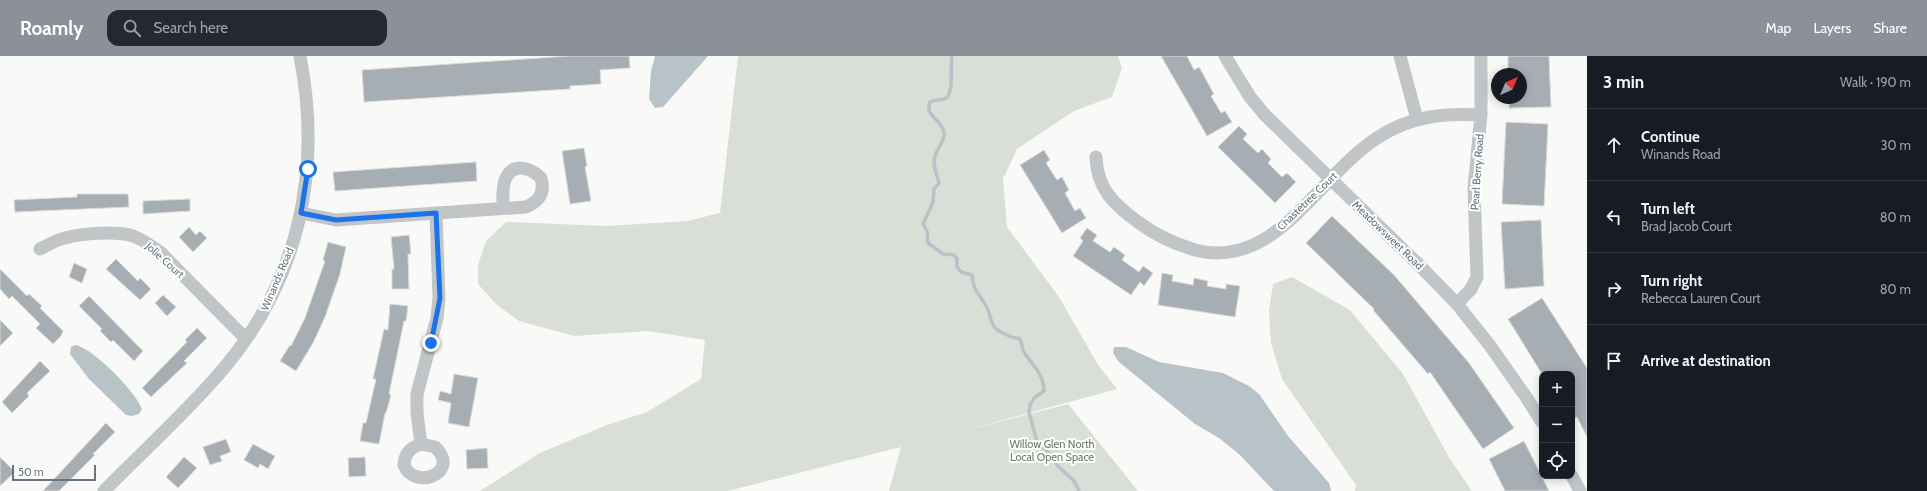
<!DOCTYPE html>
<html lang="en">
<head>
<meta charset="utf-8">
<style>
	body { margin:0; font-family:Cabin,sans-serif; background:#242831; color:#f1f3f6 }
	.controls { position:absolute; right:12px; bottom:12px; display:grid; overflow:hidden; border-radius:8px; box-shadow:0 2px 10px #0003 }
	.controls button { width:36px; height:36px; display:grid; place-items:center; padding:0; border:0; border-bottom:1px solid #363941; background:#171b24; color:#f1f3f6; font:20px sans-serif }
	.compass { position:absolute; left:1491px; top:12px; width:36px; height:36px; border-radius:50%; background:#171b24; box-shadow:0 2px 10px #0003; rotate:44deg }
	.scale { position:absolute; left:12px; bottom:10px; width:84px; box-sizing:border-box; padding-left:4px; border:2px solid #667580; border-top:0; font-size:11px; line-height:14px; white-space:nowrap; color:#667580; -webkit-text-stroke:3px #fff; paint-order:stroke }
	.stop { position:absolute; width:12px; height:12px; margin:-9px; border:3px solid #1a73e8; border-radius:50%; background:#fff }
	.stop.end { background:#1a73e8; border-color:#fff; box-shadow:0 1px 4px #0008 }
	.list { margin:0; padding:0; list-style:none }
	h2 { display:flex; justify-content:space-between; align-items:center; height:52px; margin:0; padding:0 16px; font-size:17px }
	h2 small { font-size:13px; font-weight:400; color:#9ea1a6 }
	.list li { display:grid; grid-template-columns:26px 1fr auto; gap:12px; align-items:center; box-sizing:border-box; height:72px; padding:0 16px; border-top:1px solid #363941 }
	.list b { display:block; font-size:15px; white-space:nowrap }
	.list p { margin:0; font-size:13px; white-space:nowrap; color:#9ea1a6 }
	.list em { font-size:13px; font-style:normal; color:#9ea1a6 }
	.icon { flex:none; width:22px; height:22px; fill:none; stroke:currentColor; stroke-width:2; stroke-linecap:round; stroke-linejoin:round }
	.map { position:relative; flex:none; width:1587px; height:435px; overflow:hidden }
	header { display:flex; align-items:center; gap:24px; box-sizing:border-box; height:56px; padding:0 20px; background:#8c9099; color:#fff }
	header strong { font-size:19px }
	nav { display:flex; gap:22px; margin-inline-start:auto; font-size:14px }
	.search { width:280px; height:36px; background:#242831; display:flex; align-items:center; gap:10px; box-sizing:border-box; padding:0 14px; border-radius:12px; color:#9ea1a6; font-size:15px }
	main { display:flex }
	aside { flex:1; background:#171b24 }
	.map>svg:first-child { display:block }
	.green { fill:#d9ded7 }
	.water { fill:#b8c3c8 }
	.lines { fill:none; stroke-linecap:round; stroke-linejoin:round }
	.stream { stroke:#b8c3c8; stroke-width:3.5 }
	.building { fill:#a6aeb4; stroke:#dbdbd9 }
	.minor { stroke:#c1c5c8; stroke-width:13 }
	.route { stroke:#1a73e8; stroke-width:5 }
	.labels { text-anchor:middle; stroke-width:4; stroke-linejoin:round; paint-order:stroke }
	.street-label { font-size:11px; fill:#667580; stroke:#fff }
	.park-label { font-size:11px; fill:#697865; stroke:#fff }
</style>
</head>
<body>
<header>
<strong>Roamly</strong>
<div class="search"><svg class="icon" aria-label="search" viewBox="0 0 24 24"><circle cx="10" cy="10" r="6"/><path d="M15 15l6 6"/></svg>Search here</div>
<nav><a>Map</a><a>Layers</a><a>Share</a></nav>
</header>
<main>
<div class="map">
<svg width="1587" height="435" viewBox="0 0 1587 435">
	<rect width="100%" height="100%" fill="#f9f9f7"/>
	<path class="green" d="M738 0H1118L1122 12 1112 41 1074 55 1017 93 1003 123 1007 171 1059 241 1098 309 1117 333 956 377 1068 348 1138 435H889L901 391 728 435H480L540 397 607 369 647 356 701 323 705 284 648 275 574 280 519 265 497 249 478 228V209L486 185 506 166 607 170 687 165 720 157Z
		M1292 221 1350 254 1403 318 1450 403 1472 435H1355L1356 429 1282 323 1271 287 1269 255 1273 228Z"/>
	<path class="water" d="M655 0H708L663 51 655 52 649 43 651 15Z
		M75 289C92 291 137 337 142 353L139 358 132 360 126 359 89 323 70 298 71 291Z
		M1114 291H1126L1159 306 1223 317 1249 330 1259 338 1288 380 1329 427 1331 435H1274L1240 399 1219 382 1195 368 1119 306 1113 297Z"/>
	<g class="lines">
		<path class="stream" d="M952 0C950 10 954 36 946 42 942 45 935 43 930 46 924 60 943 64 944 77 945 85 937 93 935 100 932 108 937 119 939 127L934 133 933 146 923 168 927 175 928 187 943 198 954 199 957 203V211L961 216 972 219C972 232 980 239 986 250 994 264 987 270 1005 278 1011 280 1012 283 1019 282 1023 286 1021 292 1024 296 1032 309 1044 318 1044 335L1034 342 1030 349 1029 356 1037 386 1047 395 1058 410 1074 425 1079 435"/>
	</g>
	<path class="building" d="M569 0H629L630 12 600 14 601 28 570 30V33L364 46 362 14Z
		M1161 0H1187L1194 14 1199 11 1214 38 1211 40 1221 57 1225 55 1232 66 1207 80Z
		M1508 0H1549L1551 51 1509 52V42H1521V18H1508Z
		M1506 66 1548 68 1544 150 1502 148Z
		M1239 70 1247 78 1243 83 1258 97 1262 93 1271 103 1268 107 1282 121 1287 117 1296 126 1275 147 1218 91Z
		M584 92 587 110 585 111 591 145 570 148 562 95Z
		M1044 94 1050 104 1046 107 1057 124 1062 121 1069 134 1065 137 1075 155 1080 152 1086 162 1062 177 1020 109Z
		M476 106 477 125 335 135 333 116Z
		M77 138H128L129 151 15 156 14 144 77 141Z
		M190 143V155L143 158V145Z
		M1332 160 1394 219 1469 307 1514 372 1483 393 1430 316 1428 318 1373 254 1374 253 1306 187Z
		M1541 164 1544 230 1505 233 1501 166Z
		M189 171 196 179 200 175 207 182 193 196 179 181Z
		M1087 172 1097 179 1093 185 1110 196 1114 191 1125 199 1122 204 1139 216 1143 210 1153 217 1144 230 1140 226 1131 239 1073 200 1083 185 1080 182Z
		M409 179 411 198H408L409 233H392V213H394L391 181Z
		M328 186 346 191 340 218 325 261 313 287 296 315 280 305 290 289 291 290 305 262 325 205 323 204Z
		M116 203 138 225 140 222 151 233 140 244 106 213Z
		M74 207 87 213 82 227 69 221Z
		M0 213 27 240 29 238 42 250 40 252 63 275 61 280 53 288 36 272 40 268 12 240 9 243 0 233Z
		M1162 217 1173 219 1172 225 1193 229 1194 222 1208 225 1207 230 1226 233V228L1240 230 1235 261 1158 249Z
		M163 239 176 251 167 260 155 247Z
		M89 240 143 295 134 305 113 284 111 286 100 275 102 273 79 250Z
		M1542 242 1587 312V381L1577 361 1572 363V318H1542L1508 263Z
		M390 248 408 250 406 265H404L389 338 391 339 386 357H385L379 388 360 385 363 367H366L376 323H373L384 273 388 274Z
		M0 264 13 277 0 290Z
		M197 272 207 282 184 305 187 307 151 341 142 332 187 286 185 284Z
		M40 305 50 315 27 337 29 340 12 357 2 346Z
		M454 318 478 322 469 371 448 367 451 347 438 344 440 335 451 338Z
		M106 367 115 376 93 398 95 399 59 435H43Z
		M226 383 231 396 220 400 222 405 210 409 203 391Z
		M1524 385 1549 435H1505L1489 403Z
		M253 388 275 400 268 413 260 408 258 412 244 404Z
		M487 392 488 412 467 413 466 394Z
		M0 401 15 416 0 430Z
		M184 401 197 412 178 432 166 421Z
		M365 401 366 420 349 421 348 402Z"/>
	<g class="lines">
		<path class="minor" d="M1225 0 1250 41 1265 59 1420 210 1457 248 1491 291 1526 341 1542 366
			M1400 0 1417 63
			M1096 101C1097 132 1113 148 1138 166 1155 179 1175 188 1195 194 1276 215 1319 119 1377 82 1410 60 1443 57 1481 59
			M301 157 336 164 526 151C540 145 545 136 541 122 530 111 512 106 505 124 502 133 503 143 503 152
			M40 193C48 189 56 184 65 182 82 177 117 175 133 180 144 184 151 190 160 196L246 283
			M1457 248 1471 233 1477 221 1474 132 1481 59V0
			M421 388 435 391C462 417 414 435 404 409 405 397 410 392 421 388L417 357V338L437 262 439 242 436 157
			M1572 420 1580 435
			M104 435C143 395 189 354 224 312 300 222 322 114 300 0"/>
	</g>
	<g class="lines">
		<path class="route" d="M308 113 301 157 336 164 436 157 440 242 431 287"/>
	</g>
	<g class="labels">
		<g class="street-label">
			<text transform="translate(1477 116) rotate(-86)" y="4">Pearl Berry Road</text>
			<text transform="translate(1307 145) rotate(-44)" y="4">Chastetree Court</text>
			<text transform="translate(1388 179) rotate(44)" y="4">Meadowsweet Road</text>
			<text transform="translate(165 204) rotate(42)" y="4">Jolie Court</text>
			<text transform="translate(277 223) rotate(-67)" y="4">Winands Road</text>
		</g>
		<g class="park-label">
			<text x="1052" y="392">Willow Glen North<tspan x="1052" dy="13">Local Open Space</tspan></text>
		</g>
	</g>
</svg>
<div class="controls">
<button>+</button>
<button>−</button>
<button><svg class="icon" aria-label="locate" viewBox="0 0 24 24"><circle cx="12" cy="12" r="6"/><path d="M12 2v4M12 18v4M2 12h4M18 12h4"/></svg></button>
</div>
<svg class="compass" viewBox="-18 -18 36 36"><path d="M0-13l5 13h-10z" fill="#e53935"/><path d="M0 13l5-13h-10z" fill="#9ea1a6"/></svg>
<div class="scale">50 m</div>
<div class="stop" style="left:308px;top:113px"></div>
<div class="stop end" style="left:431px;top:287px"></div>
</div>
<aside>
<h2>3 min<small>Walk · 190 m</small></h2>
<ul class="list">
<li><svg class="icon" aria-label="ahead" viewBox="0 0 24 24"><path d="M12 20V5M6 11l6-6 6 6"/></svg><div><b>Continue</b><p>Winands Road</p></div><em>30 m</em></li>
<li><svg class="icon" aria-label="left" viewBox="0 0 24 24"><path d="M17 20v-9H6M10 6l-5 5 5 5"/></svg><div><b>Turn left</b><p>Brad Jacob Court</p></div><em>80 m</em></li>
<li><svg class="icon" aria-label="right" viewBox="0 0 24 24"><path d="M7 20v-9h11M14 6l5 5-5 5"/></svg><div><b>Turn right</b><p>Rebecca Lauren Court</p></div><em>80 m</em></li>
<li><svg class="icon" aria-label="arrive" viewBox="0 0 24 24"><path d="M6 21V4h12l-3 4 3 4H6"/></svg><div><b>Arrive at destination</b></div></li>
</ul>
</aside>
</main>
</body>
</html>
